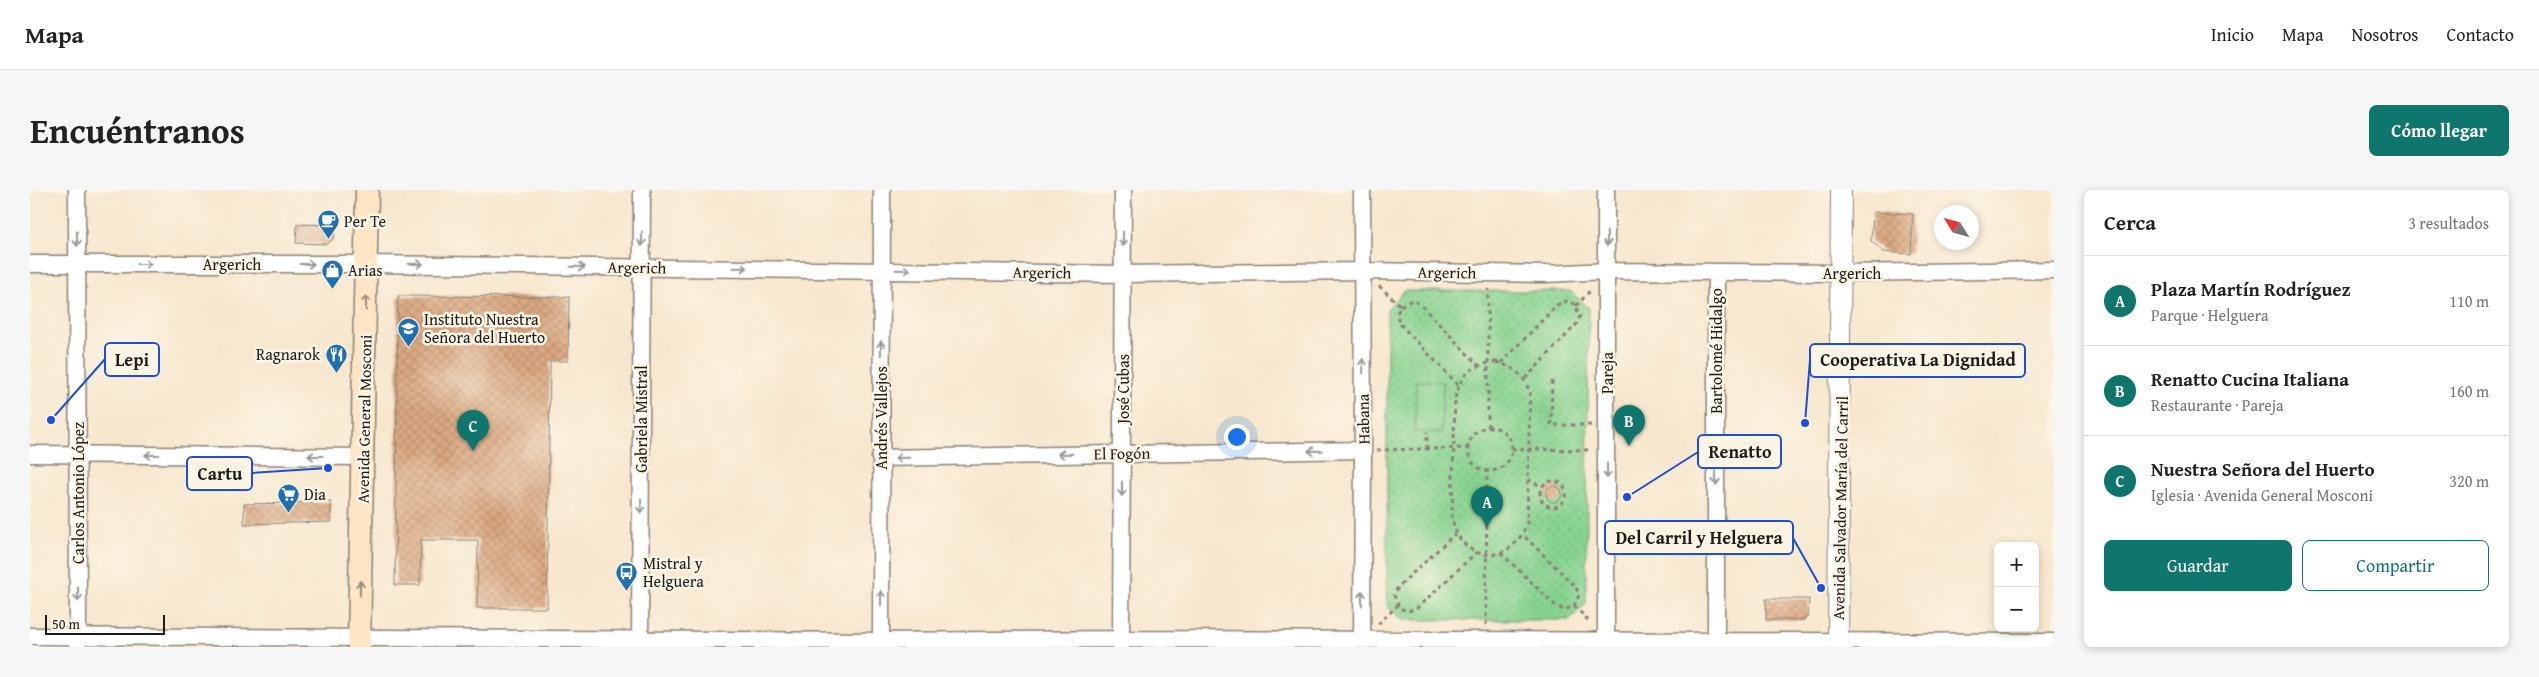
<!DOCTYPE html>
<html lang="es">
<head>
<meta charset="utf-8">
<style>
	body { margin:0; font-family:"Gentium Book Plus",serif; background:#f6f6f6; color:#222 }
	.controls { position:absolute; right:15px; bottom:15px; display:grid; overflow:hidden; border-radius:8px; box-shadow:0 2px 8px #0003 }
	.controls button { width:45px; height:45px; display:grid; place-items:center; padding:0; border:0; border-bottom:1px solid #e0e0e0; background:#fff; color:#222; font:25px sans-serif }
	.compass { position:absolute; left:1904px; top:15px; width:45px; height:45px; border-radius:50%; background:#fff; box-shadow:0 2px 8px #0003; rotate:307deg }
	.scale { position:absolute; left:15px; bottom:12px; width:120px; box-sizing:border-box; padding-left:5px; border:2px solid #1c1c1c; border-top:0; font-size:14px; line-height:18px; white-space:nowrap; color:#1c1c1c; -webkit-text-stroke:4px #fcf5e5; paint-order:stroke }
	.you { position:absolute; left:1206px; top:246px; width:18px; height:18px; margin:-12px; border:4px solid #fff; border-radius:50%; background:#1a73e8; box-shadow:0 0 0 8px #1a73e833 }
	.badge { display:grid; place-items:center; width:32px; height:32px; border-radius:50%; background:#0f766e; color:#fff; font-size:16px; font-weight:700 }
	.pin { position:absolute; translate:-50% -41px; filter:drop-shadow(0 1px 2px #0008) }
	.pin::after { content:''; position:absolute; top:26px; width:18px; height:15px; background:inherit; clip-path:polygon(0 0,100% 0,50% 100%) }
	.list { margin:0; padding:0; list-style:none }
	h2 { display:flex; justify-content:space-between; align-items:center; height:65px; margin:0; padding:0 20px; font-size:21px }
	h2 small { font-size:16px; font-weight:400; color:#767676 }
	.list li { display:grid; grid-template-columns:32px 1fr auto; gap:15px; align-items:center; box-sizing:border-box; height:90px; padding:0 20px; border-top:1px solid #e0e0e0 }
	.list b { display:block; font-size:19px; white-space:nowrap }
	.list p { margin:0; font-size:16px; white-space:nowrap; color:#767676 }
	.list em { font-size:16px; font-style:normal; color:#767676 }
	.actions { display:flex; gap:10px; padding:15px 20px }
	.actions a { flex:1; padding:11px 0; border:1px solid #0f766e; border-radius:8px; text-align:center; font-size:18px; color:#0f766e }
	.actions .main { background:#0f766e; color:#fff }
	.map { position:relative; flex:none; width:2024px; height:457px; overflow:hidden; border-radius:8px }
	header { display:flex; align-items:center; gap:30px; box-sizing:border-box; height:70px; padding:0 25px; background:#fff; border-bottom:1px solid #e0e0e0 }
	header strong { font-size:24px }
	nav { display:flex; gap:28px; margin-inline-start:auto; font-size:18px }
	.intro { display:flex; align-items:center; justify-content:space-between; box-sizing:border-box; height:120px; padding:0 30px }
	h1 { margin:0; font-size:35px }
	.button { padding:12px 22px; border-radius:8px; background:#0f766e; color:#fff; font-size:18px; font-weight:700 }
	main { display:flex; gap:30px; padding:0 30px }
	aside { flex:1; background:#fff; border-radius:8px; box-shadow:0 2px 8px #0003 }
	.map>svg:first-child { display:block }
	.park { fill:url(#park-dots); stroke:#527856 }
	.garden { fill:#87d390; stroke:#527856 }
	.building { fill:url(#building-cross-hatch) }
	.lines { fill:none; stroke-linecap:round; stroke-linejoin:round }
	.minor-casing { stroke:#8a8275; stroke-width:19 }
	.tertiary-casing { stroke:#8a8275; stroke-width:22 }
	.secondary-casing { stroke:#8a8275; stroke-width:25 }
	.path { stroke:#8a8275; stroke-width:3; stroke-dasharray:4 4; stroke-linecap:butt }
	.minor { stroke:#fff; stroke-width:16 }
	.tertiary { stroke:#fff; stroke-width:20 }
	.secondary { stroke:#fee5c5; stroke-width:22 }
	.oneway { stroke:#999 }
	.oneway2 { stroke:#988b79 }
	.labels { text-anchor:middle; stroke-width:5; stroke-linejoin:round; paint-order:stroke }
	.poi-label { font-size:16px; fill:#1c1c1c; stroke:#fcf5e5; text-anchor:start }
	.street-label { font-size:16px; fill:#1c1c1c; stroke:#fcf5e5 }
	.leader { fill:none; stroke:#1d4ed8; stroke-width:2 }
	.callout-dot { fill:#1d4ed8; stroke:#fcf5e5; stroke-width:2 }
	.callout { fill:#fcf5e5; stroke:#1d4ed8; stroke-width:2 }
	.callout-label { font-size:18px; text-anchor:middle; font-weight:bold; fill:#1c1c1c }
</style>
</head>
<body>
<header>
<strong>Mapa</strong>
<nav><a>Inicio</a><a>Mapa</a><a>Nosotros</a><a>Contacto</a></nav>
</header>
<div class="intro"><h1>Encuéntranos</h1><a class="button">Cómo llegar</a></div>
<main>
<div class="map">
<svg width="2024" height="457" viewBox="0 0 2024 457">
	<defs>
		<pattern id="park-dots" width="8" height="8" patternUnits="userSpaceOnUse" patternTransform="scale(1.25)"><rect width="8" height="8" fill="#87d390"/><path d="M2 2h.1M6 6h.1" fill="none" stroke="#74b57c" stroke-width="1.8" stroke-linecap="round"/></pattern>
		<pattern id="building-cross-hatch" width="8" height="8" patternUnits="userSpaceOnUse" patternTransform="scale(1.25)"><rect width="8" height="8" fill="#dca982"/><path d="M0 0l8 8M0 8l8-8" fill="none" stroke="#bc9170"/></pattern>
	</defs>
	<rect width="100%" height="100%" fill="#fcf5e5"/>
	<filter id="ink" filterUnits="userSpaceOnUse"><feTurbulence type="fractalNoise" baseFrequency=".02" numOctaves="2"/><feDisplacementMap in="SourceGraphic" scale="10" xChannelSelector="R" yChannelSelector="G"/><feConvolveMatrix kernelMatrix="1 2 1 2 8 2 1 2 1" color-interpolation-filters="sRGB"/></filter>
	<filter id="wash" filterUnits="userSpaceOnUse"><feTurbulence type="fractalNoise" baseFrequency=".0096" numOctaves="4" result="noise"/><feDisplacementMap in="SourceGraphic" scale="20" xChannelSelector="R" yChannelSelector="G"/><feGaussianBlur stdDeviation="1.12" result="paint"/><feColorMatrix in="noise" values="0 0 0 0 0 0 0 0 0 0 0 0 0 0 0 0 0 1.4 0 .05"/><feComposite in="paint" operator="in"/></filter>
	<g filter="url(#wash)">
		<rect width="100%" height="100%" fill="#f7e7ce"/>
		<path class="park" d="M1374 101H1540L1559 118 1556 414 1539 430H1373L1357 416V119Z"/>
		<path class="garden" d="M1386 191 1413 192 1411 243 1385 242Z"/>
		<g id="blocks">
			<path class="building" d="M1843 22 1883 24 1881 64 1854 62 1841 51Z
				M267 34 304 35V48L297 54 266 53Z
				M368 106 539 107 538 171H520L517 418H447L448 350H391L390 395H365Z
				M1516 304a8 8 0 1 1 16 0a8 8 0 1 1-16 0Z
				M301 312V332L214 334V314Z
				M1736 409H1779L1778 426 1774 430H1736Z"/>
		</g>
	</g>
	<g filter="url(#ink)">
		<use href="#blocks" fill-opacity="0" stroke="#8a8275" stroke-width="1"/>
		<g class="lines">
			<defs>
				<path id="minor" d="M47 0 48 455
					M1332 0 1333 260 1332 457
					M0 74H337L1093 84 1332 81 1515 84 1577 81 1812 83 2024 80
					M1686 82V449
					M0 264 334 267
					M850 268 1333 260
					M0 446 851 451 1091 449 2024 452
					M610 457 612 0
					M851 457 852 0
					M1091 457 1093 0
					M1576 457V0"/>
				<path id="tertiary" d="M1808 457 1811 0"/>
				<path id="secondary" d="M329 457 337 0"/>
			</defs>
			<use href="#minor" class="minor-casing"/>
			<use href="#tertiary" class="tertiary-casing"/>
			<use href="#secondary" class="secondary-casing"/>
			<path class="path" d="M1349 96 1370 115
				M1546 116 1560 101
				M1466 172C1485 177 1494 185 1500 203L1497 333C1482 378 1429 374 1422 327L1425 209C1429 186 1442 174 1466 172Z
				M1471 173 1527 115 1535 111 1544 114 1550 126 1546 135 1494 190
				M1522 191 1521 235H1562
				M1428 195 1369 133 1367 124 1370 116 1382 110 1390 114 1448 175
				M1458 237V99
				M1438 259a22 22 0 1 1 44 0a22 22 0 1 1-44 0Z
				M1397 259V242
				M1482 259 1562 260
				M1347 260 1438 258
				M1498 289 1512 297
				M1510 304a13 13 0 1 1 26 0a13 13 0 1 1-26 0Z
				M1426 343 1368 397 1364 405 1369 418 1378 421 1386 419 1447 362
				M1471 363 1526 416 1534 420 1544 416 1549 405 1546 397 1493 345
				M1544 416 1561 433
				M1348 434 1367 416
				M1456 435 1457 281"/>
			<use href="#minor" class="minor"/>
			<use href="#tertiary" class="tertiary"/>
			<use href="#secondary" class="secondary"/>
		</g>
		<defs><path id="oneway-shaft" d="M-6 0H5M1.5-3L5.5 0L1.5 3" fill="none" stroke-width="1.6" stroke-linecap="round" stroke-linejoin="round" transform="scale(1.25)"/></defs>
		<g class="oneway">
			<use href="#oneway-shaft" transform="translate(47 49) rotate(89)"/>
			<use href="#oneway-shaft" transform="translate(612 49) rotate(90)"/>
			<use href="#oneway-shaft" transform="translate(1093 49) rotate(90)"/>
			<use href="#oneway-shaft" transform="translate(1577 49) rotate(89)"/>
			<use href="#oneway-shaft" transform="translate(114 74)"/>
			<use href="#oneway-shaft" transform="translate(277 74)"/>
			<use href="#oneway-shaft" transform="translate(386 74) rotate(1)"/>
			<use href="#oneway-shaft" transform="translate(548 77) rotate(1)"/>
			<use href="#oneway-shaft" transform="translate(710 78) rotate(1)"/>
			<use href="#oneway-shaft" transform="translate(873 80) rotate(1)"/>
			<use href="#oneway-shaft" transform="translate(851 158) rotate(-89)"/>
			<use href="#oneway-shaft" transform="translate(1333 176) rotate(-91)"/>
			<use href="#oneway-shaft" transform="translate(1285 261) rotate(179)"/>
			<use href="#oneway-shaft" transform="translate(1035 264) rotate(179)"/>
			<use href="#oneway-shaft" transform="translate(122 265) rotate(-180)"/>
			<use href="#oneway-shaft" transform="translate(285 266) rotate(-180)"/>
			<use href="#oneway-shaft" transform="translate(872 268) rotate(179)"/>
			<use href="#oneway-shaft" transform="translate(1577 281) rotate(90)"/>
			<use href="#oneway-shaft" transform="translate(1686 288) rotate(90)"/>
			<use href="#oneway-shaft" transform="translate(1092 299) rotate(90)"/>
			<use href="#oneway-shaft" transform="translate(611 316) rotate(90)"/>
			<use href="#oneway-shaft" transform="translate(48 404) rotate(90)"/>
			<use href="#oneway-shaft" transform="translate(851 408) rotate(-90)"/>
			<use href="#oneway-shaft" transform="translate(1332 408) rotate(-89)"/>
		</g>
		<g class="oneway2">
			<use href="#oneway-shaft" transform="translate(336 113) rotate(-89)"/>
			<use href="#oneway-shaft" transform="translate(330 398) rotate(-89)"/>
		</g>
	</g>
	<defs>
		<symbol id="cafe-pin" viewBox="-11 -11 22 30"><path d="M0 17L-7.5 6A9.5 9.5 0 1 1 7.5 6Z" fill="#1f6fb2" stroke="#fcf5e5"/><path d="M-5.5-4.5H6V0H3Q3 3.5 0 3.5H-2.5Q-5.5 3.5-5.5 0ZM3-3.2v2h1.7v-2ZM-6 4.5H4V6H-6Z" fill="#fff"/></symbol>
		<symbol id="shop-pin" viewBox="-11 -11 22 30"><path d="M0 17L-7.5 6A9.5 9.5 0 1 1 7.5 6Z" fill="#1f6fb2" stroke="#fcf5e5"/><path d="M-5-2.5h2.3a2.7 3.5 0 0 1 5.4 0H5L5.5 6h-11ZM-1.5-2.5h3a1.5 2.3 0 0 0-3 0Z" fill="#fff"/></symbol>
		<symbol id="school-pin" viewBox="-11 -11 22 30"><path d="M0 17L-7.5 6A9.5 9.5 0 1 1 7.5 6Z" fill="#1f6fb2" stroke="#fcf5e5"/><path d="M0-5L7-2L0 1L-7-2ZM-4 1L0 2.5L4 1V4Q0 6-4 4Z" fill="#fff"/></symbol>
		<symbol id="restaurant-pin" viewBox="-11 -11 22 30"><path d="M0 17L-7.5 6A9.5 9.5 0 1 1 7.5 6Z" fill="#1f6fb2" stroke="#fcf5e5"/><path d="M-5-6h1v4h1v-4h1v4h1v-4h1v5L-1.5 .5V6h-2V.5L-5-1ZM5-6V6H3V1.5H1.5Q1.5-4 5-6Z" fill="#fff"/></symbol>
		<symbol id="supermarket-pin" viewBox="-11 -11 22 30"><path d="M0 17L-7.5 6A9.5 9.5 0 1 1 7.5 6Z" fill="#1f6fb2" stroke="#fcf5e5"/><path d="M-6-5.5h2.5l.6 2H6L4.5 2H-2.5L-4.4-4H-6ZM-1.5 3.2a1.3 1.3 0 1 0 .1 0ZM3 3.2a1.3 1.3 0 1 0 .1 0Z" fill="#fff"/></symbol>
		<symbol id="bus-pin" viewBox="-11 -11 22 30"><path d="M0 17L-7.5 6A9.5 9.5 0 1 1 7.5 6Z" fill="#1f6fb2" stroke="#fcf5e5"/><path d="M-5-6H5V4H4V6H2V4H-2V6H-4V4H-5ZM-3.5-4V0h7V-4ZM-3.5 1.2v1.5H-2V1.2ZM2 1.2v1.5H3.5V1.2Z" fill="#fff"/></symbol>
	</defs>
	<g fill-rule="evenodd">
		<use href="#cafe-pin" x="286" y="18" width="25" height="34"/>
		<use href="#shop-pin" x="290" y="68" width="25" height="34"/>
		<use href="#school-pin" x="366" y="126" width="25" height="34"/>
		<use href="#restaurant-pin" x="294" y="152" width="25" height="34"/>
		<use href="#supermarket-pin" x="246" y="292" width="25" height="34"/>
		<use href="#bus-pin" x="584" y="370" width="25" height="34"/>
	</g>
	<g class="labels">
		<g class="poi-label">
			<text x="314" y="37">Per Te</text>
			<text x="318" y="86">Arias</text>
			<text x="394" y="135">Instituto Nuestra<tspan x="394" dy="18">Señora del Huerto</tspan></text>
			<text x="290" y="170" text-anchor="end">Ragnarok</text>
			<text x="274" y="310">Dia</text>
			<text x="613" y="379">Mistral y<tspan x="613" dy="18">Helguera</tspan></text>
		</g>
		<g class="street-label">
			<text x="202" y="80">Argerich</text>
			<text transform="translate(607 77) rotate(1)" y="6">Argerich</text>
			<text transform="translate(1012 82) rotate(1)" y="6">Argerich</text>
			<text transform="translate(1417 82) rotate(1)" y="6">Argerich</text>
			<text x="1822" y="89">Argerich</text>
			<text transform="translate(1686 161) rotate(-90)" y="6">Bartolomé Hidalgo</text>
			<text transform="translate(1577 183) rotate(-90)" y="6">Pareja</text>
			<text transform="translate(1093 199) rotate(-90)" y="6">José Cubas</text>
			<text transform="translate(851 228) rotate(-90)" y="6">Andrés Vallejos</text>
			<text transform="translate(334 229) rotate(-89)" y="6">Avenida General Mosconi</text>
			<text transform="translate(611 229) rotate(-90)" y="6">Gabriela Mistral</text>
			<text transform="translate(1333 229) rotate(-91)" y="6">Habana</text>
			<text transform="translate(1092 263) rotate(-1)" y="6">El Fogón</text>
			<text transform="translate(48 303) rotate(-90)" y="6">Carlos Antonio López</text>
			<text transform="translate(1810 318) rotate(-89)" y="6">Avenida Salvador María del Carril</text>
		</g>
	</g>
	<path class="leader" d="M21 230L75 169M1775 233L1780 170M1597 307L1668 262M298 278L222 283M1791 398L1763 348"/>
	<g class="callout-dot">
		<circle cx="21" cy="230" r="5"/>
		<circle cx="1775" cy="233" r="5"/>
		<circle cx="1597" cy="307" r="5"/>
		<circle cx="298" cy="278" r="5"/>
		<circle cx="1791" cy="398" r="5"/>
	</g>
	<g class="callout">
		<rect x="75" y="153" width="54" height="33" rx="5"/>
		<rect x="1780" y="154" width="215" height="33" rx="5"/>
		<rect x="1668" y="245" width="83" height="33" rx="5"/>
		<rect x="157" y="267" width="65" height="33" rx="5"/>
		<rect x="1575" y="331" width="188" height="33" rx="5"/>
	</g>
	<g class="callout-label">
		<text x="102" y="176">Lepi</text>
		<text x="1888" y="176">Cooperativa La Dignidad</text>
		<text x="1710" y="268">Renatto</text>
		<text x="190" y="290">Cartu</text>
		<text x="1669" y="354">Del Carril y Helguera</text>
	</g>
</svg>
<div class="controls">
<button>+</button>
<button>−</button>
</div>
<svg class="compass" viewBox="-18 -18 36 36"><path d="M0-13l5 13h-10z" fill="#e53935"/><path d="M0 13l5-13h-10z" fill="#767676"/></svg>
<div class="scale">50 m</div>
<div class="you"></div>
<div class="pin badge" style="left:1457px;top:337px">A</div>
<div class="pin badge" style="left:1599px;top:256px">B</div>
<div class="pin badge" style="left:443px;top:261px">C</div>
</div>
<aside>
<h2>Cerca<small>3 resultados</small></h2>
<ul class="list">
<li><span class="badge">A</span><div><b>Plaza Martín Rodríguez</b><p>Parque · Helguera</p></div><em>110 m</em></li>
<li><span class="badge">B</span><div><b>Renatto Cucina Italiana</b><p>Restaurante · Pareja</p></div><em>160 m</em></li>
<li><span class="badge">C</span><div><b>Nuestra Señora del Huerto</b><p>Iglesia · Avenida General Mosconi</p></div><em>320 m</em></li>
</ul>
<div class="actions"><a class="main">Guardar</a><a>Compartir</a></div>
</aside>
</main>
</body>
</html>
